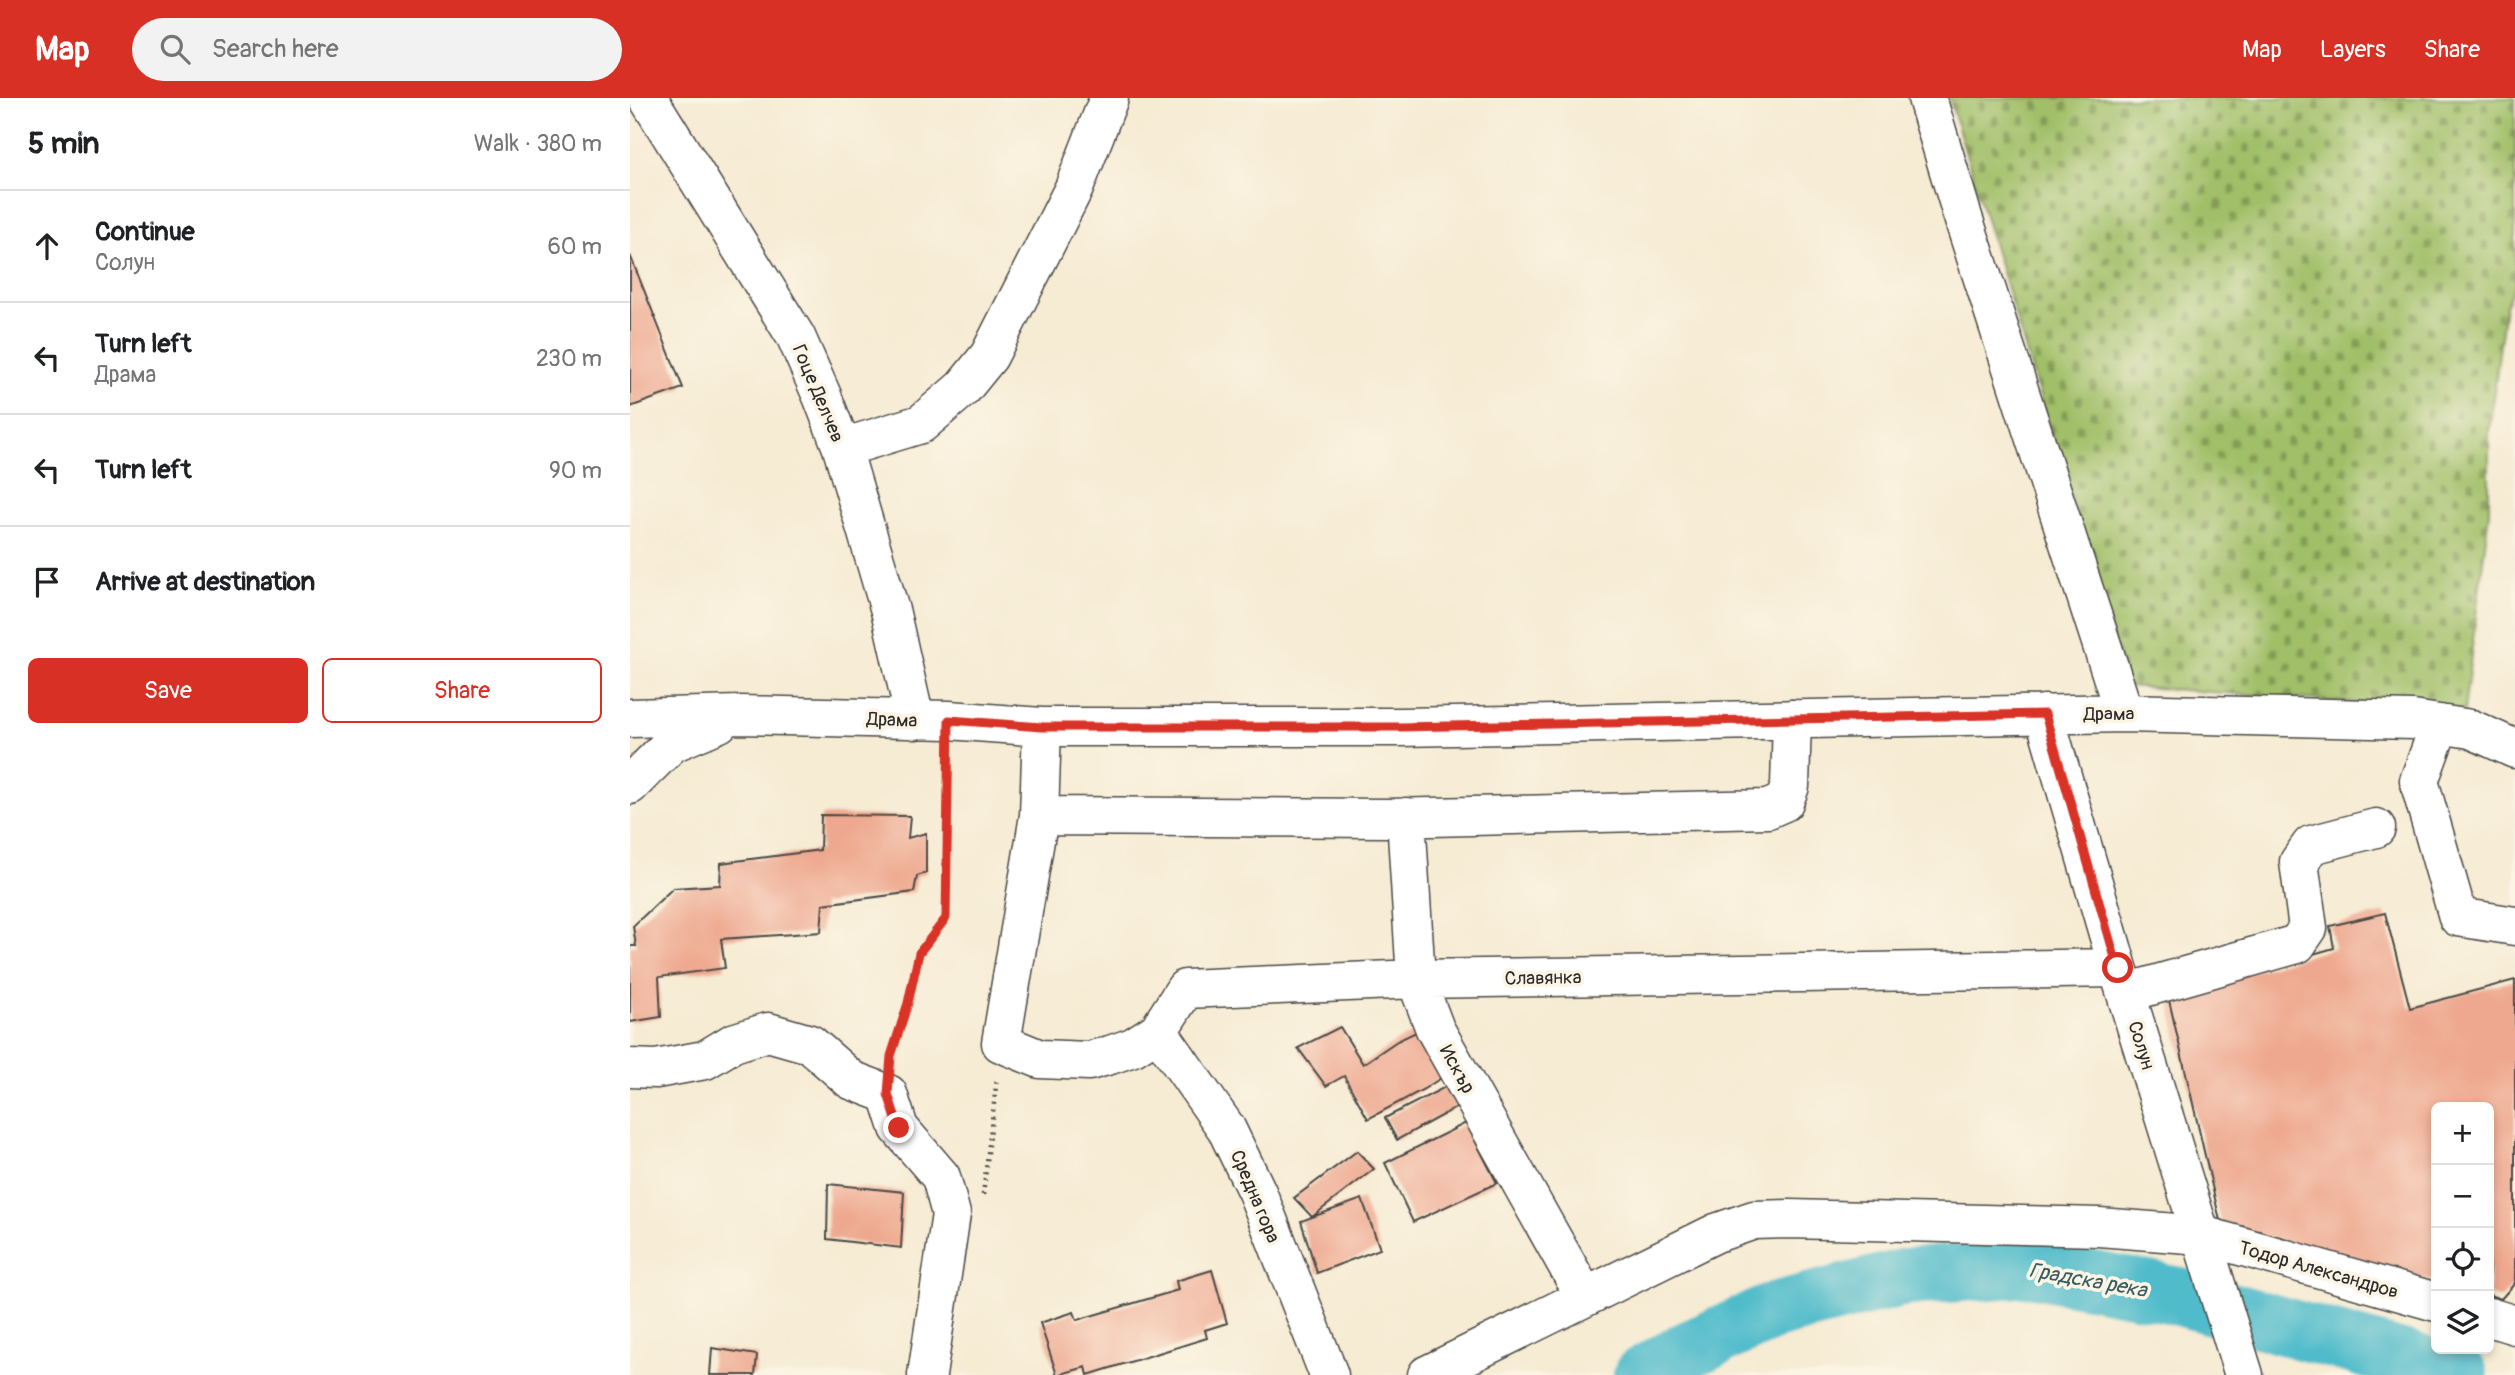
<!DOCTYPE html>
<html lang="en">
<head>
<meta charset="utf-8">
<style>
	body { margin:0; font-family:Pangolin,sans-serif; background:#f2f2f2; color:#202124 }
	.controls { position:absolute; right:21px; bottom:21px; display:grid; overflow:hidden; border-radius:10px; box-shadow:0 4px 10px #0003 }
	.controls button { width:63px; height:63px; display:grid; place-items:center; padding:0; border:0; border-bottom:2px solid #e0e0e0; background:#fff; color:#202124; font:35px sans-serif }
	.stop { position:absolute; width:21px; height:21px; margin:-16px; border:5px solid #d93025; border-radius:50%; background:#fff }
	.stop.end { background:#d93025; border-color:#fff; box-shadow:0 2px 7px #0008 }
	.list { margin:0; padding:0; list-style:none }
	h2 { display:flex; justify-content:space-between; align-items:center; height:91px; margin:0; padding:0 28px; font-size:30px }
	h2 small { font-size:23px; font-weight:400; color:#757577 }
	.list li { display:grid; grid-template-columns:46px 1fr auto; gap:21px; align-items:center; box-sizing:border-box; height:112px; padding:0 28px; border-top:2px solid #e0e0e0 }
	.list b { display:block; font-size:26px; white-space:nowrap }
	.list p { margin:0; font-size:23px; white-space:nowrap; color:#757577 }
	.list em { font-size:23px; font-style:normal; color:#757577 }
	.actions { display:flex; gap:14px; padding:21px 28px }
	.actions a { flex:1; padding:16px 0; border:2px solid #d93025; border-radius:10px; text-align:center; font-size:24px; color:#d93025 }
	.actions .main { background:#d93025; color:#fff }
	.icon { flex:none; width:38px; height:38px; fill:none; stroke:currentColor; stroke-width:2; stroke-linecap:round; stroke-linejoin:round }
	.map { position:relative; flex:none; width:1885px; height:1277px; overflow:hidden }
	header { display:flex; align-items:center; gap:42px; box-sizing:border-box; height:98px; padding:0 35px; background:#d93025; color:#fff }
	header strong { font-size:33px }
	nav { display:flex; gap:38px; margin-inline-start:auto; font-size:24px }
	.search { width:490px; height:63px; background:#f2f2f2; display:flex; align-items:center; gap:18px; box-sizing:border-box; padding:0 24px; border-radius:38px; color:#757577; font-size:26px }
	main { display:flex }
	aside { flex:1; background:#fff }
	.map>svg:first-child { display:block }
	.cemetery { fill:url(#cemetery-stones); stroke:#667549; stroke-width:2 }
	.lines { fill:none; stroke-linecap:round; stroke-linejoin:round }
	.river { stroke:#50bbcb; stroke-width:58 }
	.building { fill:#eea88f }
	.minor-casing { stroke:#494844; stroke-width:41 }
	.path { stroke:#494844; stroke-width:4.5; stroke-dasharray:2 5; stroke-linecap:butt }
	.minor { stroke:#fff; stroke-width:38 }
	.route { stroke:#d93025; stroke-width:9 }
	.labels { text-anchor:middle; stroke-width:7; stroke-linejoin:round; paint-order:stroke }
	.street-label { font-size:19px; fill:#2b2b2b; stroke:#fcf5e5 }
	.water-label { font-size:21px; font-style:italic; fill:#385d63; stroke:#fcf5e5 }
</style>
</head>
<body>
<header>
<strong>Map</strong>
<div class="search"><svg class="icon" aria-label="search" viewBox="0 0 24 24"><circle cx="10" cy="10" r="6"/><path d="M15 15l6 6"/></svg>Search here</div>
<nav><a>Map</a><a>Layers</a><a>Share</a></nav>
</header>
<main>
<aside>
<h2>5 min<small>Walk · 380 m</small></h2>
<ul class="list">
<li><svg class="icon" aria-label="ahead" viewBox="0 0 24 24"><path d="M12 20V5M6 11l6-6 6 6"/></svg><div><b>Continue</b><p>Солун</p></div><em>60 m</em></li>
<li><svg class="icon" aria-label="left" viewBox="0 0 24 24"><path d="M17 20v-9H6M10 6l-5 5 5 5"/></svg><div><b>Turn left</b><p>Драма</p></div><em>230 m</em></li>
<li><svg class="icon" aria-label="left" viewBox="0 0 24 24"><path d="M17 20v-9H6M10 6l-5 5 5 5"/></svg><div><b>Turn left</b></div><em>90 m</em></li>
<li><svg class="icon" aria-label="arrive" viewBox="0 0 24 24"><path d="M6 21V4h12l-3 4 3 4H6"/></svg><div><b>Arrive at destination</b></div></li>
</ul>
<div class="actions"><a class="main">Save</a><a>Share</a></div>
</aside>
<div class="map">
<svg width="1885" height="1277" viewBox="0 0 1885 1277">
	<defs>
		<pattern id="cemetery-stones" width="16" height="16" patternUnits="userSpaceOnUse" patternTransform="scale(1.75)"><rect width="16" height="16" fill="#a0bf67"/><path d="M2 7V4a2 2 0 0 1 4 0v3zM10 15v-3a2 2 0 0 1 4 0v3z" fill="#839b55"/></pattern>
	</defs>
	<rect width="100%" height="100%" fill="#fcf5e5"/>
	<filter id="ink" filterUnits="userSpaceOnUse"><feTurbulence type="fractalNoise" baseFrequency=".0143" numOctaves="2"/><feDisplacementMap in="SourceGraphic" scale="14" xChannelSelector="R" yChannelSelector="G"/><feConvolveMatrix kernelMatrix="1 2 1 2 8 2 1 2 1" color-interpolation-filters="sRGB"/></filter>
	<filter id="wash" filterUnits="userSpaceOnUse"><feTurbulence type="fractalNoise" baseFrequency=".00686" numOctaves="4" result="noise"/><feDisplacementMap in="SourceGraphic" scale="28" xChannelSelector="R" yChannelSelector="G"/><feGaussianBlur stdDeviation="1.57" result="paint"/><feColorMatrix in="noise" values="0 0 0 0 0 0 0 0 0 0 0 0 0 0 0 0 0 1.4 0 .05"/><feComposite in="paint" operator="in"/></filter>
	<g filter="url(#wash)">
		<rect width="100%" height="100%" fill="#f6ebd3"/>
		<path class="cemetery" d="M1319 0H1885V186L1875 208 1859 333V415L1834 613 1498 588Z"/>
		<g class="lines">
			<path class="river" d="M1012 1277 1053 1254 1147 1212 1275 1179 1400 1170 1539 1196 1829 1277"/>
		</g>
		<g id="blocks">
			<path class="building" d="M0 157 53 290 0 309Z
				M191 717 280 718 278 740 296 735V775L287 778 284 794 193 806 191 834 91 841 95 870 29 879 31 919 0 924V848H6L3 828 43 790 90 787 91 765 190 752Z
				M1755 815 1780 910 1885 882V1185L1871 1201 1859 1197V1009H1806V1184L1592 1131 1538 898 1704 850 1700 828Z
				M710 929 733 966 767 943 786 934 811 980 794 991 738 1021 714 978 696 988 668 950Z
				M819 987 829 1008 767 1042 755 1020Z
				M836 1025 867 1085 783 1124 755 1065Z
				M727 1053 744 1071 682 1119 664 1100Z
				M198 1086 274 1094 271 1150 197 1141Z
				M732 1101 750 1151 687 1175 671 1123Z
				M582 1172 597 1225 575 1232 577 1240 458 1277 456 1269 427 1277 410 1225 444 1214 447 1222 548 1192 546 1183Z
				M82 1250 127 1257 125 1277H80Z"/>
		</g>
	</g>
	<g filter="url(#ink)">
		<use href="#blocks" fill-opacity="0" stroke="#494844" stroke-width="2"/>
		<g class="lines">
			<defs>
				<path id="minor" d="M18 0 166 239 192 298 212 350 261 516 285 622
					M1297 0 1331 113 1494 615
					M212 350 291 326 333 290 359 258 444 90 479 0
					M1414 616 1488 870 1614 1277
					M0 620 110 617 319 622 412 629H770L1494 615 1783 622 1841 631 1885 651
					M1810 626 1789 683 1828 819 1885 828
					M412 629 409 718 371 945 410 961 459 963 480 957 503 949 528 933 555 891 786 881 1488 870
					M0 687 42 645 89 625
					M409 718 759 720 1138 711 1154 704 1160 688 1162 621
					M776 719 786 881 805 931 955 1199
					M1496 895 1667 846 1678 830 1669 764 1681 747 1746 730
					M528 933 596 1030 627 1094 699 1277
					M0 970 26 971 75 962 103 945 138 934 180 946 221 982 258 996 269 1030 311 1079 321 1116 297 1277
					M1859 1219 1885 1227
					M797 1277 1086 1135 1124 1122 1160 1121 1469 1129 1572 1137 1806 1204"/>
			</defs>
			<use href="#minor" class="minor-casing"/>
			<path class="path" d="M261 961 278 905 289 855 315 820 318 657
				M353 1097 367 980"/>
			<use href="#minor" class="minor"/>
		</g>
	</g>
	<g class="lines" filter="url(#ink)">
		<path class="route" d="M269 1030 258 996 261 958 278 905 289 855 316 820 319 622 412 629H770L1415 616 1488 870"/>
	</g>
	<g class="labels">
		<g class="street-label">
			<text transform="translate(189 295) rotate(67)" y="7">Гоце Делчев</text>
			<text x="1479" y="622">Драма</text>
			<text transform="translate(262 621) rotate(2)" y="7">Драма</text>
			<text transform="translate(913 879) rotate(-1)" y="7">Славянка</text>
			<text transform="translate(1512 947) rotate(73)" y="7">Солун</text>
			<text transform="translate(828 971) rotate(61)" y="7">Искър</text>
			<text transform="translate(626 1098) rotate(67)" y="7">Средна гора</text>
			<text transform="translate(1689 1171) rotate(16)" y="7">Тодор Александров</text>
		</g>
		<g class="water-label">
			<text transform="translate(1458 1182) rotate(10)" y="7">Градска река</text>
		</g>
	</g>
</svg>
<div class="controls">
<button>+</button>
<button>−</button>
<button><svg class="icon" aria-label="locate" viewBox="0 0 24 24"><circle cx="12" cy="12" r="6"/><path d="M12 2v4M12 18v4M2 12h4M18 12h4"/></svg></button>
<button><svg class="icon" aria-label="layers" viewBox="0 0 24 24"><path d="M12 4l9 5-9 5-9-5zM3 14l9 5 9-5"/></svg></button>
</div>
<div class="stop" style="left:1488px;top:870px"></div>
<div class="stop end" style="left:269px;top:1030px"></div>
</div>
</main>
</body>
</html>
